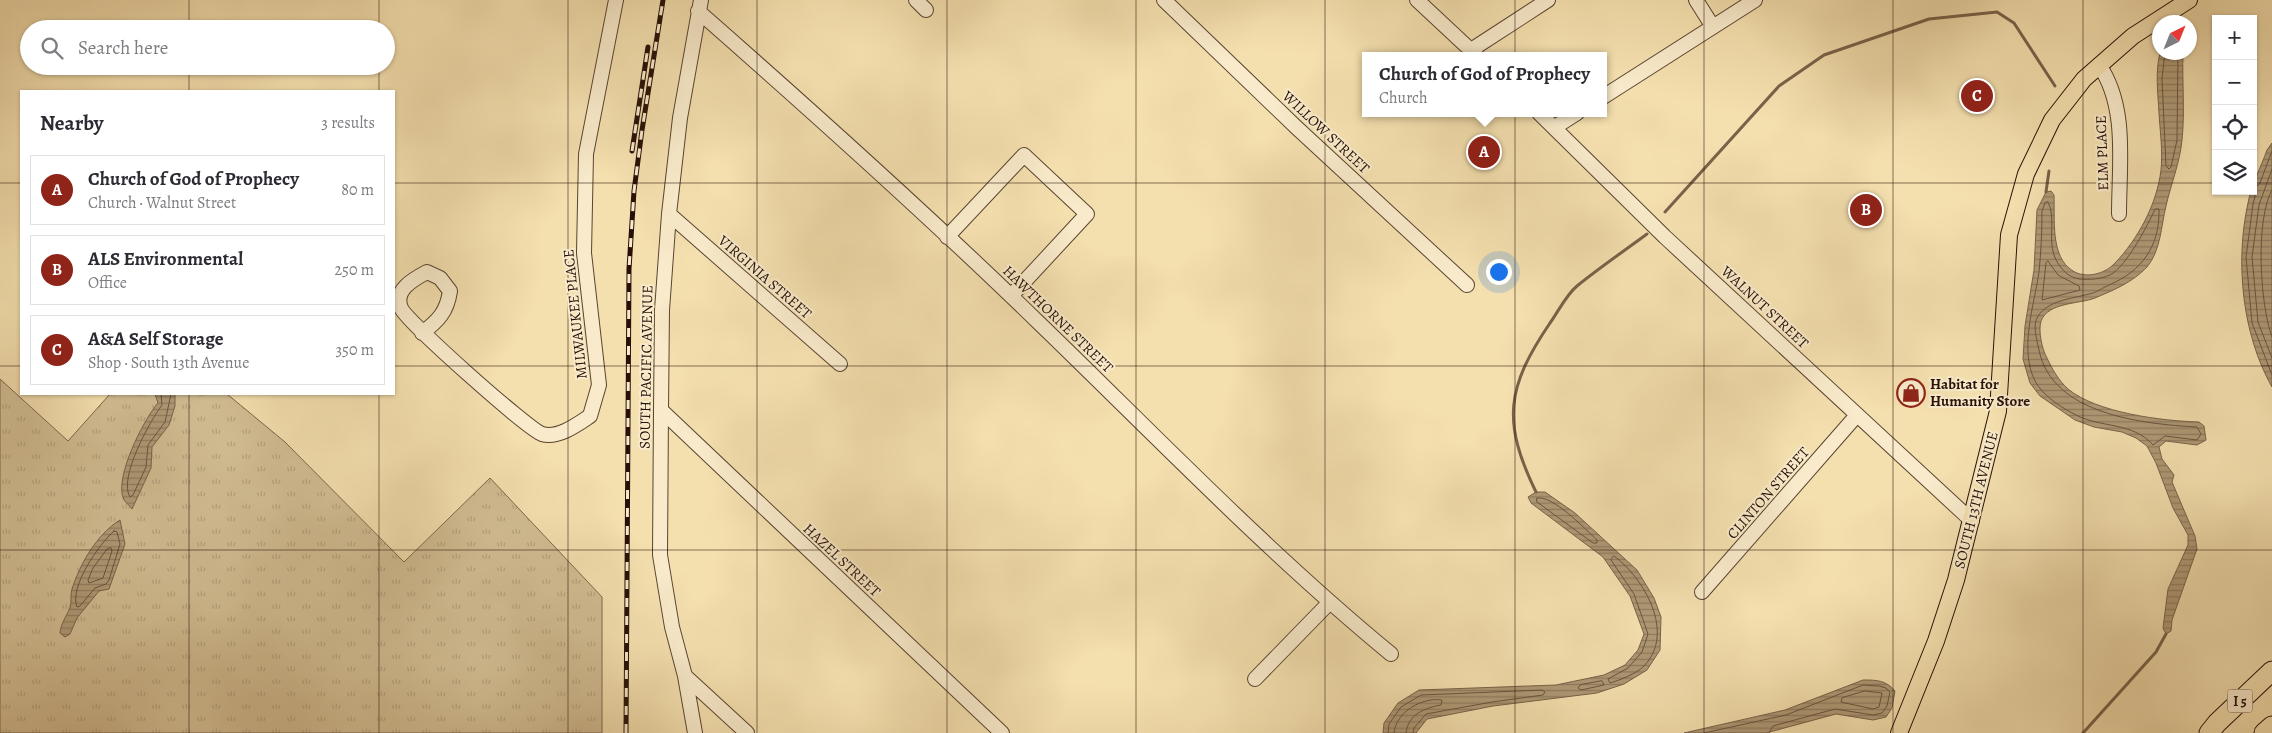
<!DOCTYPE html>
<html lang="en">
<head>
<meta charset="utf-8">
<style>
	body { margin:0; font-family:Alegreya,serif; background:#f2f2f3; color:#2b2b33 }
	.controls { position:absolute; right:15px; top:15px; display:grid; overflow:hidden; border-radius:0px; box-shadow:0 1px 4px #0004 }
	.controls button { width:45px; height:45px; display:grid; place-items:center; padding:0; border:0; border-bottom:1px solid #e1e1e2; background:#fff; color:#2b2b33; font:25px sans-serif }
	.compass { position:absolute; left:2152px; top:15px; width:45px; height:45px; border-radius:50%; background:#fff; box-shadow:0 1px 4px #0004; rotate:43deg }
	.you { position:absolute; left:1498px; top:271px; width:18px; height:18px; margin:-12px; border:4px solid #fff; border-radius:50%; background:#1a73e8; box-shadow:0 0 0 8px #1a73e833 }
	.badge { display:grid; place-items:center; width:32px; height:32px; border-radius:50%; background:#8f2418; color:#fff; font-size:16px; font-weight:700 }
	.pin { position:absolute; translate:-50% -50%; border:2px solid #fff; box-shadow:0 1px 5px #0006 }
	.popup { position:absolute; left:1362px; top:52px; width:245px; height:65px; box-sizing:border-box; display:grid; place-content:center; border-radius:0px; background:#fff; filter:drop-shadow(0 1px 4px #0005); font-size:16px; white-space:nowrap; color:#7c7c81 }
	.popup b { font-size:19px; color:#2b2b33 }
	.popup::after { content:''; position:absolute; left:50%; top:100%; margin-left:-10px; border:10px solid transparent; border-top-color:#fff }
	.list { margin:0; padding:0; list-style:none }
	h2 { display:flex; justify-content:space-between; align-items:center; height:65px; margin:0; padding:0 20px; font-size:21px }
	h2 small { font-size:16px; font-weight:400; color:#7c7c81 }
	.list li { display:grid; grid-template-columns:32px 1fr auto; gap:15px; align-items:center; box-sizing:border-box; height:70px; margin:0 10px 10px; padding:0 10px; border:1px solid #e1e1e2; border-radius:0px }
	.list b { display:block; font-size:19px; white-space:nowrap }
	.list p { margin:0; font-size:16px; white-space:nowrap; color:#7c7c81 }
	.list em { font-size:16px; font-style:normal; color:#7c7c81 }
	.icon { flex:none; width:28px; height:28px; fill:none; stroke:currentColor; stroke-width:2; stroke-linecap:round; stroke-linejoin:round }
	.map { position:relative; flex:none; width:2272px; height:733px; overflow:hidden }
	.search { position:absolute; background:#fff; box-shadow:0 1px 4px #0004; left:20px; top:20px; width:375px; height:55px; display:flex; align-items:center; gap:12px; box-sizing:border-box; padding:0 18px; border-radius:28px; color:#7c7c81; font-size:19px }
	.panel { position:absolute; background:#fff; box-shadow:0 1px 4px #0004; left:20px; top:90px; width:375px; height:305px; border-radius:0px }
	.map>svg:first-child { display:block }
	.grass { fill:url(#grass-tufts); stroke:#7c664c }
	.water { fill:url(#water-rules); stroke:#786249 }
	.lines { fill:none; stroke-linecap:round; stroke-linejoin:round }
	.shore { stroke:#6a543e; stroke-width:1 }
	.stream { stroke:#786249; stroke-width:3 }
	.minor-casing { stroke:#5a4431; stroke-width:16 }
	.major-casing { stroke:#271007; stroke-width:18 }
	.highway-casing { stroke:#271007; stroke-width:21 }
	.minor { stroke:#f8eaca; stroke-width:14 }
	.major { stroke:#f4dfae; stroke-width:16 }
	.highway { stroke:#f4dfae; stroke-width:19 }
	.rail-casing { stroke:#271007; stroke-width:5 }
	.rail { stroke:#f8eaca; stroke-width:3; stroke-dasharray:9; stroke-linecap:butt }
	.grid { fill:none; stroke:#271007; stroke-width:1; stroke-opacity:0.55 }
	.labels { text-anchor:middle; stroke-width:4; stroke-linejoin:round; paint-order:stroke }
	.shield { fill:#f8eaca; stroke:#665142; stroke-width:1 }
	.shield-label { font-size:14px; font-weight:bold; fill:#271007 }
	.street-label { font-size:15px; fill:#271007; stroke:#f8eaca }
	.poi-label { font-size:15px; font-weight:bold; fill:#271007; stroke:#f8eaca; text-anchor:start }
</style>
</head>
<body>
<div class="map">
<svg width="2272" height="733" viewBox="0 0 2272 733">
	<defs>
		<pattern id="grass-tufts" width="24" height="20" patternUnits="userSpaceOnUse" patternTransform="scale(1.25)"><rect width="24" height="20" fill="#d1bc92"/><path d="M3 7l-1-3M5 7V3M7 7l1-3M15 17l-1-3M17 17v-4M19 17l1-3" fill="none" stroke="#b3a17c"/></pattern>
		<pattern id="water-rules" width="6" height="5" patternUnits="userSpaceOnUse" patternTransform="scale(1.25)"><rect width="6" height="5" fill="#ae9975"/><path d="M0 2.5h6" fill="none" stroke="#8e7b5e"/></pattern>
	</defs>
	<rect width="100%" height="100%" fill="#f4dfae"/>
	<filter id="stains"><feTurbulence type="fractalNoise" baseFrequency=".004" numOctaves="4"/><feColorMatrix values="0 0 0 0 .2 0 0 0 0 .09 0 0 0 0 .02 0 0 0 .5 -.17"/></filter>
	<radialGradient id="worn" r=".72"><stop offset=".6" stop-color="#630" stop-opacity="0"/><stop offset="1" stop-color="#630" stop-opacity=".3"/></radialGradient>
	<path class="grass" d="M0 379 68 441 110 394H227L285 442 404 562 490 478 602 597V733H0Z"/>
	<path class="water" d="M2160 53H2183C2182 81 2185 111 2182 140 2180 162 2171 184 2166 206 2161 226 2161 250 2147 267 2133 282 2114 290 2095 298 2080 304 2048 302 2041 321 2038 331 2042 349 2047 358 2052 369 2059 381 2068 389 2097 413 2163 421 2199 422L2204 426 2206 440 2197 445 2166 441 2159 447 2162 459 2174 475 2172 482 2195 536 2197 549 2172 620 2171 631 2166 634 2163 628 2168 589 2188 545V535L2173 508 2156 463 2147 446 2136 438 2122 432 2094 427 2075 420 2040 396 2030 383 2023 359 2025 326 2034 270 2037 210 2046 192 2051 191 2054 195C2055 219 2050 257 2073 271 2086 279 2105 274 2115 263 2138 239 2157 204 2161 170 2163 152 2160 131 2159 113 2158 93 2155 72 2160 53Z
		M2272 143V387C2242 334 2235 262 2248 203 2251 186 2261 167 2267 150Z
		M155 394H175V406L169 425 152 447 151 468 132 509C130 506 126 503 124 500 113 479 144 419 158 403Z
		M1536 492H1545L1575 513 1637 570 1654 598 1661 617 1660 650 1647 670 1624 684 1597 693 1493 706 1427 719 1416 733H1383L1384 723 1398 703 1419 690 1556 685 1604 675 1625 665 1638 650 1644 634 1630 596 1603 557 1531 503 1528 497Z
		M120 520 125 544 109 589 99 591 77 618 70 634 65 637 60 633C61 623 66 617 70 608 72 602 70 595 72 589 80 564 97 534 120 520Z
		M1863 680C1876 680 1886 680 1895 691L1892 708 1886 717 1873 720 1836 714 1766 733H1684L1785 710Z"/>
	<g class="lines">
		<path class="shore" d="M2165 52 2162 79 2166 166 2169 169 2171 167 2177 140 2178 52
			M2272 151 2260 183 2255 188 2256 193 2253 204 2246 257 2252 323 2272 375
			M2272 169 2259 205 2252 257 2258 322 2272 358
			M2272 190C2255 220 2260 305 2272 337
			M2048 202C2056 216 2048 239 2054 255 2058 266 2067 278 2080 279 2090 280 2101 279 2110 275 2126 267 2148 225 2155 209H2159C2160 246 2142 271 2109 285 2102 288 2096 293 2089 294 2071 299 2049 300 2038 316 2032 325 2037 340 2039 350 2052 415 2144 424 2197 427L2201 434 2197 440 2165 436 2153 445C2133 422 2101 428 2076 415 2062 408 2043 396 2035 381 2019 349 2034 306 2039 272 2041 252 2042 232 2042 211L2045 203Z
			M2048 261 2058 275 2079 286 2080 290 2042 300 2046 263Z
			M161 394 162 405C150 421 118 478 130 497L133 495 146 467 148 445 165 422 171 394
			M1537 498C1553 495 1585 529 1597 540V543H1593L1537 502Z
			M114 531 117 532 120 544 109 580 106 584 95 588 80 606 77 607C69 587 99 544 114 531Z
			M111 548 112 551 103 578 89 583 88 580 93 568 107 549Z
			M1614 556C1644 578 1676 633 1644 666 1636 674 1620 680 1610 683L1608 679 1628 668 1642 652 1648 634 1634 594 1611 560Z
			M1602 681 1604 685 1581 690 1578 688 1580 685Z
			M1865 691 1882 693 1879 707 1873 709 1841 702 1842 698Z
			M1388 733 1389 724 1401 707 1421 695 1542 690 1545 692 1543 695 1492 702 1426 714 1414 728 1413 733
			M1394 733C1396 711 1423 697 1442 700L1441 705C1425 708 1408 714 1406 733
			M1704 733 1786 715 1863 685 1879 686 1886 688 1890 692 1887 706 1882 713 1873 715 1835 709 1773 726 1769 733"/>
		<path class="stream" d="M2046 192 2049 171
			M1665 212 1779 86 1824 55 1929 19 1997 12 2014 23 2055 86
			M1536 492C1502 422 1506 388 1550 323 1558 312 1566 295 1577 286 1599 268 1624 251 1647 234
			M2083 733 2156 652 2166 634"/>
		<defs>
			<path id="minor" d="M916 0 926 10
				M1164 0 1297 128 1467 285
				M1417 0 1477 56
				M1696 0 1713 27
				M698 11C813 112 928 215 1038 322 1154 434 1267 552 1391 654
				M1471 50 1548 0
				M2099 65C2128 107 2119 165 2119 214
				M1603 97 1755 0
				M1539 113 1665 237 1972 521
				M1555 127 1577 113
				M669 214 840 364
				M947 237 1024 155 1087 214 1011 296
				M422 333C438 321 447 312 450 291L440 278 427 272C414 279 393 290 401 308 406 321 529 430 542 434 558 439 578 424 590 416L599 385 584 253 586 154 616 0
				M661 410 1002 733
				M1702 592 1857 415
				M685 676 747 733
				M1255 679 1329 603
				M695 733 685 676 672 627 660 555 661 410 662 310 669 214 680 118 701 0"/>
			<path id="major" d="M1899 733 1936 641 1956 580 1998 411 2009 235 2026 174 2052 120 2084 79 2133 36 2189 0"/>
			<path id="highway" d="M2209 733 2217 723 2272 671
				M2264 733 2272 726"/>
		</defs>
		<use href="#minor" class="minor-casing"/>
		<use href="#major" class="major-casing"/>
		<use href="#highway" class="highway-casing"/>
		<use href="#minor" class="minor"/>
		<use href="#major" class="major"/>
		<use href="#highway" class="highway"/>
		<defs>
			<path id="rail" d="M632 151 648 47
				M626 733 629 269 634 191 642 130 663 0"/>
		</defs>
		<use href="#rail" class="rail-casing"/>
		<use href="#rail" class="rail"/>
	</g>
	<path class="grid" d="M189 0V29M379 0V29M568 0V733M757 0V733M947 0V733M1136 0V733M1325 0V733M1515 0V733M1704 0V733M1893 0V733M2083 0V733M189 66V91M379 66V91M0 183H21M394 183H2216M2253 183H2272M0 366H21M394 366H2272M189 394V733M379 394V733M0 550H2272"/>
	<defs>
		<symbol id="shop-ring" viewBox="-11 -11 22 22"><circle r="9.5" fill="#f8eaca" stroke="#8f2418" stroke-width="1.5"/><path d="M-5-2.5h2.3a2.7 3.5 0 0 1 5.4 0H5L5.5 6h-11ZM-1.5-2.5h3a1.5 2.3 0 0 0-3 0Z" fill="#8f2418"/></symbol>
	</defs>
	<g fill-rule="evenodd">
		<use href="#shop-ring" x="1895" y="377" width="32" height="32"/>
	</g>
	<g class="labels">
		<rect class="shield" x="2227.5" y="689.5" width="25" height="23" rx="4"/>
		<g class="shield-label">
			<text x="2240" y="706">I 5</text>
		</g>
		<g class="street-label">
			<text transform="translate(1326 132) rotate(43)" y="5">WILLOW STREET</text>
			<text transform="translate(2102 153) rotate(-92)" y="5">ELM PLACE</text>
			<text transform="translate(765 277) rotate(41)" y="5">VIRGINIA STREET</text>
			<text transform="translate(1765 307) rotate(43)" y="5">WALNUT STREET</text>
			<text transform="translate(575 314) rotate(-96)" y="5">MILWAUKEE PLACE</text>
			<text transform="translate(1058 319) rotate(44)" y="5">HAWTHORNE STREET</text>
			<text transform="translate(646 367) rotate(-89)" y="5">SOUTH PACIFIC AVENUE</text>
			<text transform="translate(1768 493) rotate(-49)" y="5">CLINTON STREET</text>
			<text transform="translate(1976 500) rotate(-76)" y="5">SOUTH 13TH AVENUE</text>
			<text transform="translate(842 560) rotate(43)" y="5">HAZEL STREET</text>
		</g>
		<g class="poi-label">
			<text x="1930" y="389">Habitat for<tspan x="1930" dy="17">Humanity Store</tspan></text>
		</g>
	</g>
	<rect width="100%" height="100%" filter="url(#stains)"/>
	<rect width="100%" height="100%" fill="url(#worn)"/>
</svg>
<div class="controls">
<button>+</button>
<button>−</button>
<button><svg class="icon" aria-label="locate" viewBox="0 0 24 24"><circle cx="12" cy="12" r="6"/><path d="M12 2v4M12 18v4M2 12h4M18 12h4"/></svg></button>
<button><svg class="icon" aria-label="layers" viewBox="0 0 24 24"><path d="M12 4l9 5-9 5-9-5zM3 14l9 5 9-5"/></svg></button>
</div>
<svg class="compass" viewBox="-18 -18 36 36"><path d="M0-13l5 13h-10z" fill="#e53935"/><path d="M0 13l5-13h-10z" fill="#7c7c81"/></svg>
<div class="you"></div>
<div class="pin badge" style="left:1484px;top:152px">A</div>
<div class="popup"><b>Church of God of Prophecy</b>Church</div>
<div class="pin badge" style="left:1866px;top:210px">B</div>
<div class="pin badge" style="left:1977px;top:96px">C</div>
<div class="search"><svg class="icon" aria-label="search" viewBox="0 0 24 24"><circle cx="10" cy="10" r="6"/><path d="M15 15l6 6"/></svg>Search here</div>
<section class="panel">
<h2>Nearby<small>3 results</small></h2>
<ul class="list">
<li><span class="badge">A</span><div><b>Church of God of Prophecy</b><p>Church · Walnut Street</p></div><em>80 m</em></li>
<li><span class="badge">B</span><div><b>ALS Environmental</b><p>Office</p></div><em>250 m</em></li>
<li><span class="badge">C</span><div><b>A&amp;A Self Storage</b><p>Shop · South 13th Avenue</p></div><em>350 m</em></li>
</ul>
</section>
</div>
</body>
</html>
